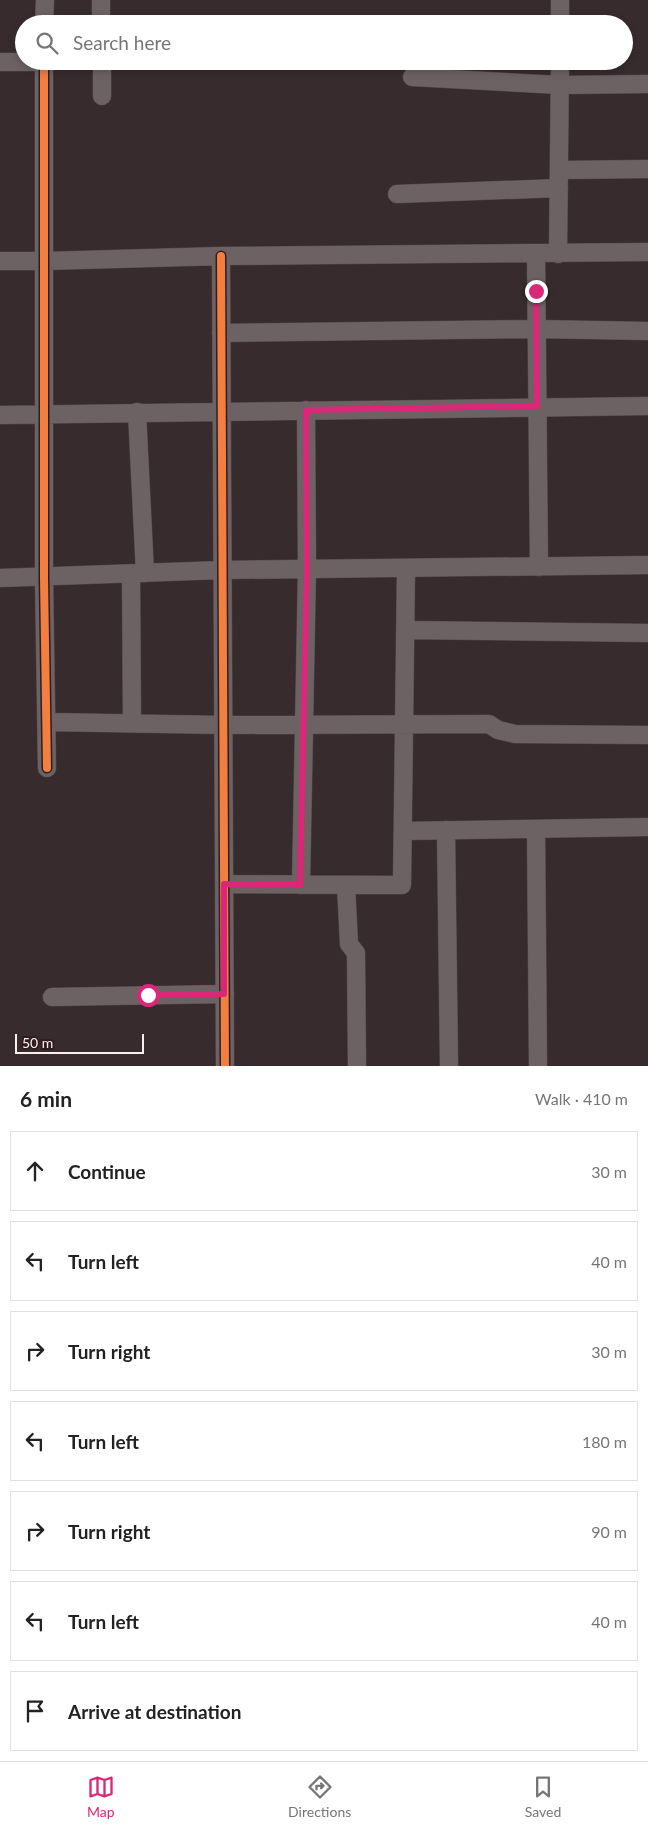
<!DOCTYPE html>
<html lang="en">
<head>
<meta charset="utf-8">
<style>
	body { margin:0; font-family:Lato,sans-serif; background:#f2f2f2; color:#222 }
	.scale { position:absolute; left:15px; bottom:12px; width:129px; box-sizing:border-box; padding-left:5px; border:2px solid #fdeef0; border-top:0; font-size:14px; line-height:18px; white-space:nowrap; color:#fdeef0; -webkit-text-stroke:4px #311d21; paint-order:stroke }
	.stop { position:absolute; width:15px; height:15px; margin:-11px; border:4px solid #db2777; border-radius:50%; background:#fff }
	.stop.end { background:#db2777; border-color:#fff; box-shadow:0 1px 5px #0008 }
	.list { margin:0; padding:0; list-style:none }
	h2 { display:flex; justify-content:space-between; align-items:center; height:65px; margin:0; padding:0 20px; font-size:21px }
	h2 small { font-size:16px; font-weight:400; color:#767676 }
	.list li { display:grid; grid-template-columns:32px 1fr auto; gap:15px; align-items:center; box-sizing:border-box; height:80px; margin:0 10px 10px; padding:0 10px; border:1px solid #e0e0e0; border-radius:0px }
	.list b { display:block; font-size:19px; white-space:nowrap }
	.list em { font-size:16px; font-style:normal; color:#767676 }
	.icon { flex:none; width:28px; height:28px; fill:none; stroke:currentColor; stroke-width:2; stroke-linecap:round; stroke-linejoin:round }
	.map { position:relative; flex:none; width:648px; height:1066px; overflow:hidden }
	.search { position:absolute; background:#fff; box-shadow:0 2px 8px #0003; left:15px; right:15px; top:15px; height:55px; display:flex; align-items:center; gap:12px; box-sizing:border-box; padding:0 18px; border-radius:28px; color:#767676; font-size:19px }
	.sheet { height:695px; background:#fff }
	nav { display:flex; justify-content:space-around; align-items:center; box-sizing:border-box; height:70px; border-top:1px solid #e0e0e0; background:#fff; font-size:14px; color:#767676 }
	nav a { display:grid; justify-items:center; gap:2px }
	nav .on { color:#db2777 }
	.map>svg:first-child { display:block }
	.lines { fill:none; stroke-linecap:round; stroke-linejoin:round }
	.minor-casing { stroke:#53484a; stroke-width:19 }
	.minor { stroke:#6c6264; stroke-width:18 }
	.cycleway-casing { stroke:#311d21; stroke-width:11 }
	.cycleway { stroke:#f27e40; stroke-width:8 }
	.route { stroke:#db2777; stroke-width:6 }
</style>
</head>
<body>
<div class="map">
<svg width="648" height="1066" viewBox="0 0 648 1066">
	<rect width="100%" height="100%" fill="#372b2e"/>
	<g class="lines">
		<defs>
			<path id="minor" d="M101 0V24
				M44 24 45 0
				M560 24V0
				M44 61V578L47 768
				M102 61V96
				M0 62H44
				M412 77 560 85 648 84
				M559 170 648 169
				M397 194 559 188
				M536 254 539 567
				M558 254 560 61
				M221 256 225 1066
				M0 261H45L221 256 648 252
				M221 333 536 329 648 331
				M137 412 145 573
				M0 415 648 406
				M131 574 132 723
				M0 578 222 570 648 565
				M406 630 648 633
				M47 722 223 725 489 724 498 730 515 734 648 735
				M536 829 538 1066
				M446 830 449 1066
				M403 831 648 827
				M224 884 402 885 406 569
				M301 885 307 569 306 410
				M346 885 349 944 356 953 357 1066
				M52 997 225 994"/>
		</defs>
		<use href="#minor" class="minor-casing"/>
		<use href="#minor" class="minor"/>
		<defs>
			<path id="cycleway" d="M44 61V578L47 768
				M221 256 225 1066"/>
		</defs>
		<use href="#cycleway" class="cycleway-casing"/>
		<use href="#cycleway" class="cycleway"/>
	</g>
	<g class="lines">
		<path class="route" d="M148 995 224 994V884L300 885 307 569 306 410 537 406 536 291"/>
	</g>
</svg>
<div class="scale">50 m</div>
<div class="stop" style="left:148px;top:995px"></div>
<div class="stop end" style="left:536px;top:291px"></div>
<div class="search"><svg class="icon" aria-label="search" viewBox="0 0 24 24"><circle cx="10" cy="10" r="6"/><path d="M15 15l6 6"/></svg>Search here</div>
</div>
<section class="sheet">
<h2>6 min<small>Walk · 410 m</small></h2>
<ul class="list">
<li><svg class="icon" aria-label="ahead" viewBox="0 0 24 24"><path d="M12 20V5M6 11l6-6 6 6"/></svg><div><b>Continue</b></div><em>30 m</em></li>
<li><svg class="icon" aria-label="left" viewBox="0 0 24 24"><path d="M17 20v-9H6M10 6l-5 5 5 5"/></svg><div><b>Turn left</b></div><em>40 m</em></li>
<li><svg class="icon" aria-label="right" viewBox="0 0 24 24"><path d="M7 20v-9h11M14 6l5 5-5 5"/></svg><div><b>Turn right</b></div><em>30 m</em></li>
<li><svg class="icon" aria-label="left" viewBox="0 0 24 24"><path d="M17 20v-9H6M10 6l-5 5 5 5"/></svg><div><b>Turn left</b></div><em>180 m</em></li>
<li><svg class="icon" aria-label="right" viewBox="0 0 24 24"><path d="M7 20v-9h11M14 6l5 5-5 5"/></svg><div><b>Turn right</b></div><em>90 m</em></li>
<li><svg class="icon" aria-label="left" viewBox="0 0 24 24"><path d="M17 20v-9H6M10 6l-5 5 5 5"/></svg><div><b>Turn left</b></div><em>40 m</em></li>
<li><svg class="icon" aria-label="arrive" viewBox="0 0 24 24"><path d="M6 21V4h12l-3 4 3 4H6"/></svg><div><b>Arrive at destination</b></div></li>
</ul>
</section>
<nav>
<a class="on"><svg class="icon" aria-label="map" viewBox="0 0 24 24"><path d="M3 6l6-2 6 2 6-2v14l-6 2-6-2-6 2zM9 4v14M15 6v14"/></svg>Map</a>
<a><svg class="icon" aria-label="directions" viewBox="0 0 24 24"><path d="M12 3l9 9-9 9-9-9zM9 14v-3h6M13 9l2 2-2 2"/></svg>Directions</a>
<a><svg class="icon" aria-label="saved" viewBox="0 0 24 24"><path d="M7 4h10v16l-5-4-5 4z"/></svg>Saved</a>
</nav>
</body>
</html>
